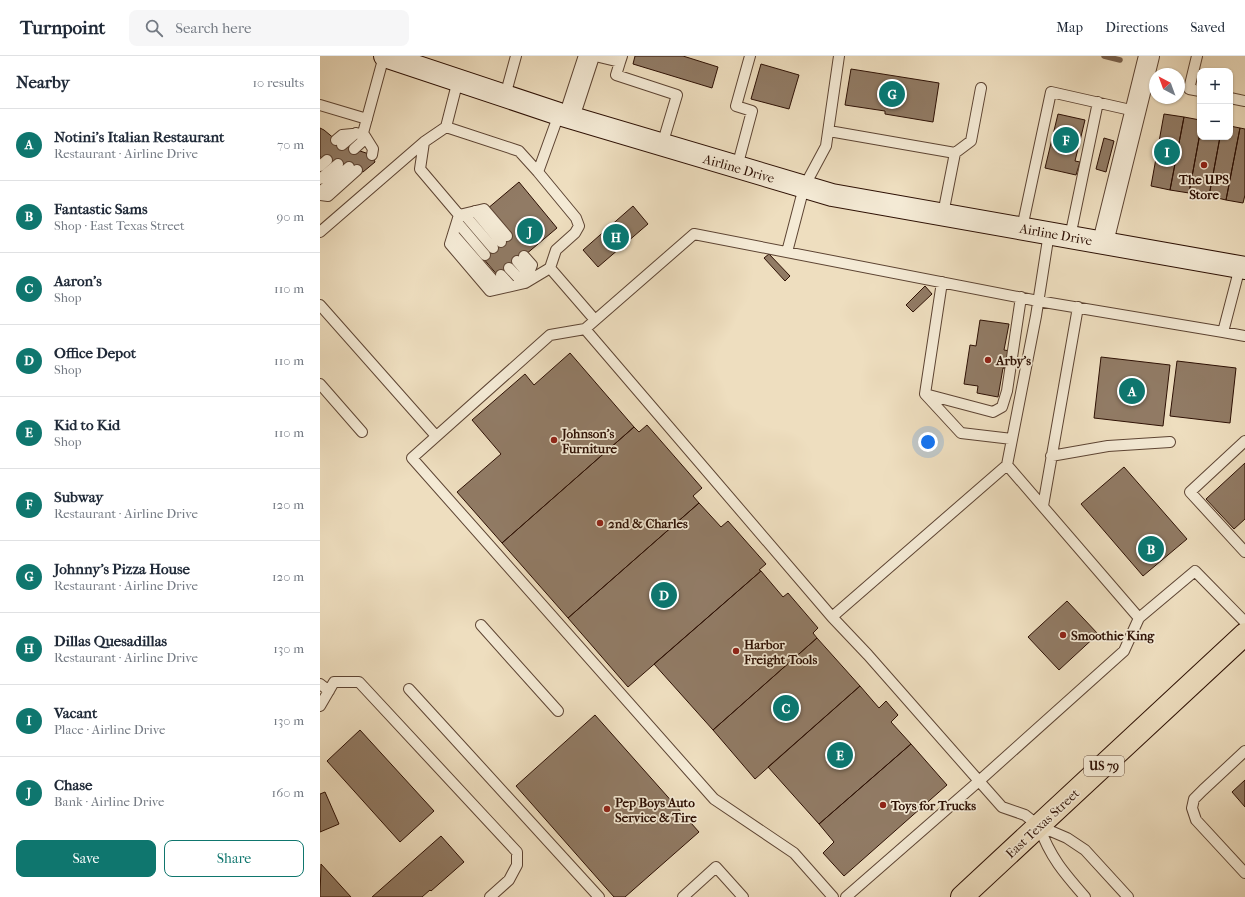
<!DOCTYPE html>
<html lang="en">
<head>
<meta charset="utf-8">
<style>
	body { margin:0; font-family:"IM FELL French Canon",serif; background:#f6f6f7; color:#1f2937 }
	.controls { position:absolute; right:12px; top:12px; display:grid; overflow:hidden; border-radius:8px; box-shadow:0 1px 3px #0004 }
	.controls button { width:36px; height:36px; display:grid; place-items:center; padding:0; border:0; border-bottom:1px solid #e0e1e3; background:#fff; color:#1f2937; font:20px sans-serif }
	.compass { position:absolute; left:829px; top:12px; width:36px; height:36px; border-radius:50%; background:#fff; box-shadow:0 1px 3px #0004; rotate:319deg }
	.you { position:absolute; left:608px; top:386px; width:14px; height:14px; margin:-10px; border:3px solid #fff; border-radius:50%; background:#1a73e8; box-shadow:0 0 0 6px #1a73e833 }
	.badge { display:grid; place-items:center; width:26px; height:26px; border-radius:50%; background:#0f766e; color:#fff; font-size:13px; font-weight:700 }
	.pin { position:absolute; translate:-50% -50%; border:2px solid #fff; box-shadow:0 1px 4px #0006 }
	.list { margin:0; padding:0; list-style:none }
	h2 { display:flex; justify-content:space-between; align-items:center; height:52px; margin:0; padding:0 16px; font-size:17px }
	h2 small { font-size:13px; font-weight:400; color:#747a83 }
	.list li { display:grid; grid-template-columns:26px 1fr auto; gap:12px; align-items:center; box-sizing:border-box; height:72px; padding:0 16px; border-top:1px solid #e0e1e3 }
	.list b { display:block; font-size:15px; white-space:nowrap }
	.list p { margin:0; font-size:13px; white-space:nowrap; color:#747a83 }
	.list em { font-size:13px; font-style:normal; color:#747a83 }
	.actions { display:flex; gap:8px; padding:12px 16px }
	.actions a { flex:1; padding:9px 0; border:1px solid #0f766e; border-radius:8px; text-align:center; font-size:14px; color:#0f766e }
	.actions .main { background:#0f766e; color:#fff }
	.icon { flex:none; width:22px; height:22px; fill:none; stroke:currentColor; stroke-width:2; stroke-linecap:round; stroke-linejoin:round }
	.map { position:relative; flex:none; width:925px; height:841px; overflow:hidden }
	header { display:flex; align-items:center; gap:24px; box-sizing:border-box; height:56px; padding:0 20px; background:#fff; border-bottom:1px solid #e0e1e3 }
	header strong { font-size:19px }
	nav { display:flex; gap:22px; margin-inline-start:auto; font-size:14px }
	.search { width:280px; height:36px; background:#f6f6f7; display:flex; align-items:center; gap:10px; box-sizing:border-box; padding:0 14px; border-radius:8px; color:#747a83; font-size:15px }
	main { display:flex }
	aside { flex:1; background:#fff }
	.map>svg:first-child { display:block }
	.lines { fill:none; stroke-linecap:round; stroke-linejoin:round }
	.stream { stroke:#79624e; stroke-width:5.5 }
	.building { fill:#917b65; stroke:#2d1004 }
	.lane-casing { stroke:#5d4433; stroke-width:12 }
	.street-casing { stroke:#5d4433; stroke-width:22 }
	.secondary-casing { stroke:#2d1004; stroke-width:24 }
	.primary-casing { stroke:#2d1004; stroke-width:24 }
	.lane { stroke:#f4ead5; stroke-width:10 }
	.street { stroke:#f4ead5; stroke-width:20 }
	.secondary { stroke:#f4ead5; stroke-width:22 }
	.primary { stroke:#eedebf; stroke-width:22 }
	.poi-dot { fill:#8f2418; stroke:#f4ead5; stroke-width:1.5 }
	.labels { text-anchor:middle; stroke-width:3.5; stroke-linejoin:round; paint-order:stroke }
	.shield { fill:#f4ead5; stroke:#695143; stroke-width:1 }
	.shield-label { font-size:12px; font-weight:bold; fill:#2d1004 }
	.street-label { font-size:13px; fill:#2d1004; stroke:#f4ead5 }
	.poi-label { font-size:13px; font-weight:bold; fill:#2d1004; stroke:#f4ead5; text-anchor:start }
</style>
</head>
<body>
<header>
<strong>Turnpoint</strong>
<div class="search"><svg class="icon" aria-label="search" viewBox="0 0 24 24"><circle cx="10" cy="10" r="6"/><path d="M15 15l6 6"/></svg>Search here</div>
<nav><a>Map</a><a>Directions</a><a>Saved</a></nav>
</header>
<main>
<aside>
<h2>Nearby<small>10 results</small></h2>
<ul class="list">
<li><span class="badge">A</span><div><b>Notini's Italian Restaurant</b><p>Restaurant · Airline Drive</p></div><em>70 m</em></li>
<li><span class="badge">B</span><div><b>Fantastic Sams</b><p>Shop · East Texas Street</p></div><em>90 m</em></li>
<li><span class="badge">C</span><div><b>Aaron's</b><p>Shop</p></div><em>110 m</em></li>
<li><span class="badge">D</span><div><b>Office Depot</b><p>Shop</p></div><em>110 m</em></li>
<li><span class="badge">E</span><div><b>Kid to Kid</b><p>Shop</p></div><em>110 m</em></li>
<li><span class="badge">F</span><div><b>Subway</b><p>Restaurant · Airline Drive</p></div><em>120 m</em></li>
<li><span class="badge">G</span><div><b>Johnny's Pizza House</b><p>Restaurant · Airline Drive</p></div><em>120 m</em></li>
<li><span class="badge">H</span><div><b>Dillas Quesadillas</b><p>Restaurant · Airline Drive</p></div><em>130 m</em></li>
<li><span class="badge">I</span><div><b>Vacant</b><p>Place · Airline Drive</p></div><em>130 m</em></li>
<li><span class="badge">J</span><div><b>Chase</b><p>Bank · Airline Drive</p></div><em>160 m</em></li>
</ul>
<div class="actions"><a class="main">Save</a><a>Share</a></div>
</aside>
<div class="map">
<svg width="925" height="841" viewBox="0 0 925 841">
	<rect width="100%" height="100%" fill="#eedebf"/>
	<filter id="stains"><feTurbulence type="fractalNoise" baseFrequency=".005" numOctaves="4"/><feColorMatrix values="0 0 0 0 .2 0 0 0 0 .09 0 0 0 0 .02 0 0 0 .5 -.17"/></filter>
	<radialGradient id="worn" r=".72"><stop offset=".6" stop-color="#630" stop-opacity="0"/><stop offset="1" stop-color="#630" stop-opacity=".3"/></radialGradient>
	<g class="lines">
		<path class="stream" d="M784 0 800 4"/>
	</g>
	<path class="building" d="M315 0H363L398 11 392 32 313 8Z
		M441 8 479 19 469 53 431 43Z
		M531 13 619 27 613 66 565 58V55L525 49Z
		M738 58 765 64 755 105 760 106 756 119 725 112Z
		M844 58 864 61 850 134 831 130Z
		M864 61 880 64V77L869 137 850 134Z
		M910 70 920 72 906 144 889 140 900 81H910Z
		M0 72 4 74 22 89 52 99 55 106 43 116 0 101Z
		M920 72 925 73V139L923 147 906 144Z
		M880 77V81H900L889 140 869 137Z
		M784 82 794 85 786 116 776 113Z
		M199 126 237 172 179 221 162 201 189 179 167 153Z
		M313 150 328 168 278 211 263 194Z
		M449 198 470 220 465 225 444 202Z
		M605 230 612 238 593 256 586 249Z
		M660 264 689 268 684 294 690 295 687 313 683 312 678 341 657 337 658 330 644 328 650 289 656 290Z
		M250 297 314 371 182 487 137 436 181 398 152 364 205 318 214 329Z
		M781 301 850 309 843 370 774 362Z
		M857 305 916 312 910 367 850 360Z
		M327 369 382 432 373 440 379 447 248 562 182 487 314 371 319 376Z
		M925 407V463L914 473 886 443Z
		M804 411 867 483 823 520 761 448Z
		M379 447 401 471 408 465 446 508 439 514 441 515 308 631 248 562Z
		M441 515 463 541 468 537 498 572 493 577 497 582 393 674 334 608Z
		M747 545 778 578 739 614 708 581Z
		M497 582 540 630 435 723 393 674Z
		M540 630 559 652 566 645 578 659 571 666 591 688 499 768 448 711Z
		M275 659 379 776 305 841H294L196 730Z
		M40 674 114 755 80 786 7 705Z
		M591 688 627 729 524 820 503 797 514 786 499 768Z
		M925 724V751L912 736Z
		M5 736 19 768 0 776V738Z
		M121 780 144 806 111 835 110 834 102 841H52Z
		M1 808 31 841H0Z"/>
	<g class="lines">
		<defs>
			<path id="lane" d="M275 0 300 6 302 0
				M877 0 869 33 880 35
				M300 6 296 19 357 39 342 89
				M185 40 196 0
				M910 42 925 45
				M0 49 47 63
				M509 75 635 97 651 85 661 32
				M43 77 53 93 52 99
				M16 84 22 79 43 77 64 0
				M104 86 100 113 139 159 130 188 170 235 205 227 230 212 236 194 255 177 259 170 256 162 218 116 199 95 126 71
				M22 89 36 77
				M34 93 46 82
				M0 110 7 104
				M417 111 432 55 416 50 430 0
				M218 116 239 58
				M0 123 18 108
				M0 136 29 111
				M0 139 8 140 37 114
				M155 155 181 186
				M144 158 173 192
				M623 158 635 97
				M139 159 164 153 187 180
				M137 166 165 199
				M702 172 731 36 815 55
				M0 176 104 86 126 71 138 24
				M729 177 716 260 687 409 819 562 875 515 925 566
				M133 178 180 232
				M750 181 778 46
				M467 196 484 131 506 90 519 0
				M204 200 212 209 205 227
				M197 205 208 218
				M189 212 203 227
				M230 212 275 264
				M181 219 191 230
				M0 249 116 380
				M265 273 230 279 92 402 394 743 474 797 513 841
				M903 276 925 280
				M0 328 42 376
				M605 338 673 356 682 351 687 335 701 241
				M605 338 622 226
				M605 338 641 377 692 383
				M925 385 870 436 925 496
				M731 400 788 390 850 386
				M723 450 758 251
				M512 561 265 273 374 178 718 245 903 276 920 211
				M161 569 238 655
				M0 628 9 635
				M89 633 279 841
				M0 650 14 626H39L197 796V809L189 824 170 841
				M925 695 883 734 874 743 872 752 876 764 925 817
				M719 770C730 801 744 817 765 841
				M363 841 396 811 423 841
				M526 841 659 725 548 599 512 561 687 409
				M808 841 765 794 747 782 719 770 705 759 682 751 659 725 804 595 819 562"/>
			<path id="street" d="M249 61 269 0
				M783 186 829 0"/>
			<path id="secondary" d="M65 0 239 58 512 139 925 212"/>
			<path id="primary" d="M642 841 925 578"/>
		</defs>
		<use href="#lane" class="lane-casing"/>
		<use href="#street" class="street-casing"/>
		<use href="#secondary" class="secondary-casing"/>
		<use href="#primary" class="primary-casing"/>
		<use href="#lane" class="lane"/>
		<use href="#street" class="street"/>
		<use href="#secondary" class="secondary"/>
		<use href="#primary" class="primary"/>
	</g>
	<g class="poi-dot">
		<circle cx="884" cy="109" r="4"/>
		<circle cx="668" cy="304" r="4"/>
		<circle cx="234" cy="384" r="4"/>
		<circle cx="280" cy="467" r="4"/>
		<circle cx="743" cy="579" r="4"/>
		<circle cx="416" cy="595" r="4"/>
		<circle cx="563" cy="749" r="4"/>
		<circle cx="287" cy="753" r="4"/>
	</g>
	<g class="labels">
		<rect class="shield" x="764" y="700" width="40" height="20" rx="3"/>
		<g class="shield-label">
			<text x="784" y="714">US 79</text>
		</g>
		<g class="street-label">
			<text transform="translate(419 112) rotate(16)" y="5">Airline Drive</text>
			<text transform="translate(736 178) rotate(10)" y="5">Airline Drive</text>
			<text transform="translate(722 767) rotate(-43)" y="5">East Texas Street</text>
		</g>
		<g class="poi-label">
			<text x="884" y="128" text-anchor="middle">The UPS<tspan x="884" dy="15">Store</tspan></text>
			<text x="676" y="309">Arby's</text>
			<text x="242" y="382">Johnson's<tspan x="242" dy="15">Furniture</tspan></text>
			<text x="288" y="472">2nd &amp; Charles</text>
			<text x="751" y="584">Smoothie King</text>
			<text x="424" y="593">Harbor<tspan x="424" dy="15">Freight Tools</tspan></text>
			<text x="295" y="751">Pep Boys Auto<tspan x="295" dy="15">Service &amp; Tire</tspan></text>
			<text x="571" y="754">Toys for Trucks</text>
		</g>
	</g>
	<rect width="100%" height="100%" filter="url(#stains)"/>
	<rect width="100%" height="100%" fill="url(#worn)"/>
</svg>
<div class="controls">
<button>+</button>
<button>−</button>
</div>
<svg class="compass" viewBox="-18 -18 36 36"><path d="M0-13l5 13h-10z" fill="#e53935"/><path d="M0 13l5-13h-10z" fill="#747a83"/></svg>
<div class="you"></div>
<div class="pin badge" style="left:812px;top:335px">A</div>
<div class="pin badge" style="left:831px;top:493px">B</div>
<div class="pin badge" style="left:466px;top:652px">C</div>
<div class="pin badge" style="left:344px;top:539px">D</div>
<div class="pin badge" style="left:520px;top:699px">E</div>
<div class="pin badge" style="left:746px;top:84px">F</div>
<div class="pin badge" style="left:572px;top:38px">G</div>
<div class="pin badge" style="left:296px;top:181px">H</div>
<div class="pin badge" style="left:847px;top:96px">I</div>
<div class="pin badge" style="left:210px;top:175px">J</div>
</div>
</main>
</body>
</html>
